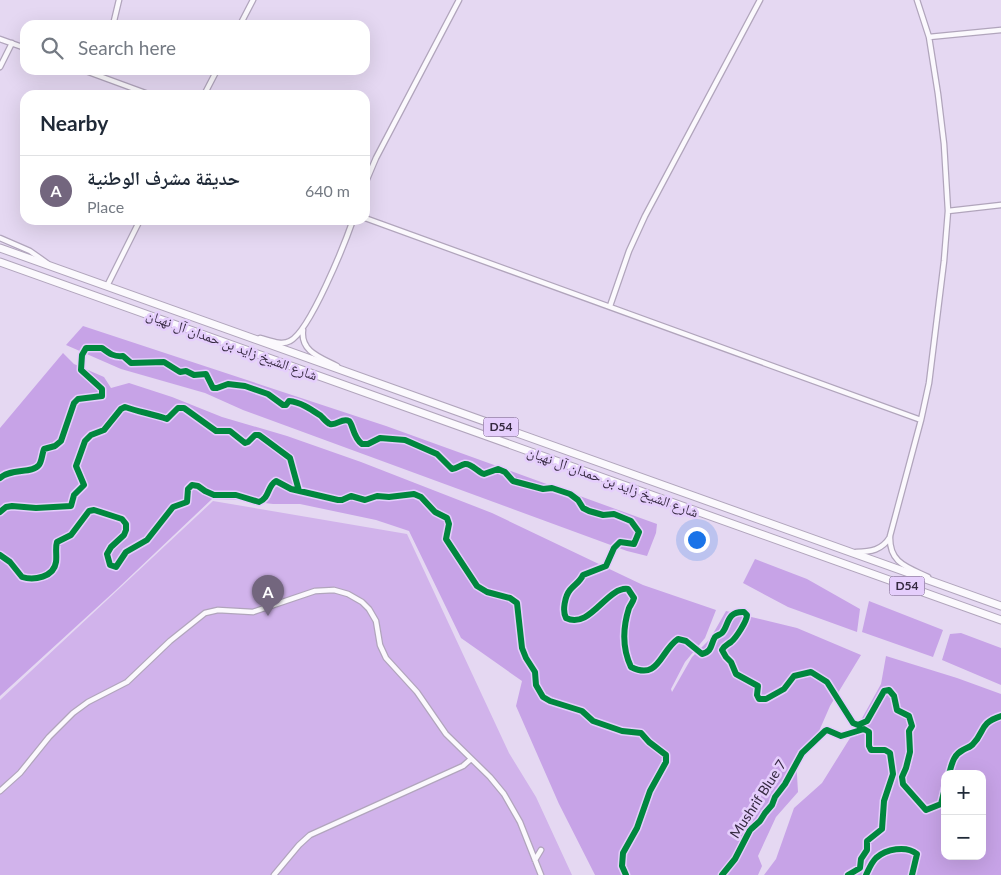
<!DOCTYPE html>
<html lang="en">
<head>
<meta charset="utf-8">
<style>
	body { margin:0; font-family:Lato,"Noto Naskh Arabic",sans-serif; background:#f6f6f7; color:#1f2937 }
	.controls { position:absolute; right:15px; bottom:15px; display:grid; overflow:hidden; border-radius:10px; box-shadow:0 5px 20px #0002 }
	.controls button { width:45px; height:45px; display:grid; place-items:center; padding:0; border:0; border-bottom:1px solid #e0e1e3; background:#fff; color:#1f2937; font:25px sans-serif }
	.you { position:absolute; left:696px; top:539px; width:18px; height:18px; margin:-12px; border:4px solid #fff; border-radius:50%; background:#1a73e8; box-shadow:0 0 0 8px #1a73e833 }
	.badge { display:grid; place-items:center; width:32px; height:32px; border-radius:50%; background:#73667e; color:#fff; font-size:16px; font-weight:700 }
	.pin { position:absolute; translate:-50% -41px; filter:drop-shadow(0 1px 2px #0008) }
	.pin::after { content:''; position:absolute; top:26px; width:18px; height:15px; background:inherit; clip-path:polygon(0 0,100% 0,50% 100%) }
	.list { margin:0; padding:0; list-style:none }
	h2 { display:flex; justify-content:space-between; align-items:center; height:65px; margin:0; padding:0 20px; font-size:21px }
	h2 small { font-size:16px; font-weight:400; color:#747a83 }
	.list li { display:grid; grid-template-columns:32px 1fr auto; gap:15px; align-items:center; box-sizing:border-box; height:70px; padding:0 20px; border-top:1px solid #e0e1e3 }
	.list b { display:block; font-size:19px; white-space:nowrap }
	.list p { margin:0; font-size:16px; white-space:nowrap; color:#747a83 }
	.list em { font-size:16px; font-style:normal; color:#747a83 }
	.icon { flex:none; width:28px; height:28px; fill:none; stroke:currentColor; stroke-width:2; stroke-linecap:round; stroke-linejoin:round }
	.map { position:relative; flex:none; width:1001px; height:875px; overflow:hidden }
	.search { position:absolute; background:#fff; box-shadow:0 5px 20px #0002; left:20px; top:20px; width:350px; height:55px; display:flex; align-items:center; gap:12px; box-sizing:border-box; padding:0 18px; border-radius:15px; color:#747a83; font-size:19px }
	.panel { position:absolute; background:#fff; box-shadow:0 5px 20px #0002; left:20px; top:90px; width:350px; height:135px; border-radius:15px }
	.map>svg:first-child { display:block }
	.green { fill:#d1b3eb }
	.forest { fill:#c7a3e7; fill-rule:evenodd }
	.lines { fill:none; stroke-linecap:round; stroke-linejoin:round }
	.minor-casing { stroke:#b1a5bc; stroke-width:7 }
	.trunk-casing { stroke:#b1a5bc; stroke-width:9 }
	.minor { stroke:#fbf9fd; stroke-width:4.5 }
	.trunk { stroke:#fbf9fd; stroke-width:7 }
	.cycleway-casing { stroke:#e5cefc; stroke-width:9 }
	.cycleway { stroke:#00873e; stroke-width:6 }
	.labels { text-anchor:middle; stroke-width:5; stroke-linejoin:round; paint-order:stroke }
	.shield { fill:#e5cefc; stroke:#6a5a78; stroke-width:1 }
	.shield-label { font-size:12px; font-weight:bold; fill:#352940 }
	.street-label { font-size:14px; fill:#352940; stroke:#e5cefc }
</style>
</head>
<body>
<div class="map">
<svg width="1001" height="875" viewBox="0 0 1001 875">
	<rect width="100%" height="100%" fill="#e5d8f2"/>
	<path class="green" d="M213 501 407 534 509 753 536 797 572 875H0V700Z"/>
	<path class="forest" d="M83 326 386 426 657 524 656 533 647 556 627 551 243 410 205 393 121 369 66 345Z
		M63 353 74 364 104 377 111 388 129 383 172 397 222 417 287 436 361 462 492 513 643 585 716 610 705 638 685 662 671 689 672 692 692 657 710 639 726 611 797 628 861 655 830 706 816 738 796 758 798 792 776 817 758 856 762 866 758 875H595L559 804 516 706 522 681 461 638 409 531 376 520 300 504H273L240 500 212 499 116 590 0 696V428Z
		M755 559 807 579 860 609 857 632 788 607 743 583Z
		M869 601 943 630 933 657 862 632Z
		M961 633 1001 648V685L942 660 950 634Z
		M886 656 957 678 1001 694V875H764L776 859 794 808 822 783 860 722 881 684ZM945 774H982V856H945Z"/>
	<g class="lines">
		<defs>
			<path id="minor" d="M917 0 929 37 938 94 944 144 948 211 944 261 929 383 921 420 890 536C889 563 907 567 928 577
				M113 25 119 0
				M240 25 253 0
				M929 37 1001 30
				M0 39 25 48
				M0 67 12 43
				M83 70 151 95
				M204 95 217 70
				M365 184 376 158 459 0
				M948 211 1001 205
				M365 218 921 420
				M0 238 30 251 47 263
				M107 286 140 220
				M610 306 629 251 645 216 760 0
				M303 330C300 352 322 358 337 366
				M260 338C269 340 281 346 290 341 310 331 345 243 353 220
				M856 552C871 552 882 550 890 537
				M0 791 20 773 49 737 73 713 88 702 127 682 170 641 205 613 218 610 253 612 315 591 334 590 348 594 362 602 369 609 376 621 380 645 386 658 417 692 446 734 490 777 504 794 520 822 541 875
				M535 860 541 850
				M274 875 299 845 310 835 463 766 471 759"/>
			<path id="trunk" d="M0 248 1001 606
				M0 262 1001 620"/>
		</defs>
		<use href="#minor" class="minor-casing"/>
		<use href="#trunk" class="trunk-casing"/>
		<use href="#minor" class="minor"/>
		<use href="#trunk" class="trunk"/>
		<defs>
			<path id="cycleway" d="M0 478C11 468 32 474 39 465 42 461 42 454 44 449L55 446 61 441 74 403 78 399 102 396V389L81 370 82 355 86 348H102C110 354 114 357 123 356L131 363 164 362 180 372 186 371 194 375 206 374 213 388H217L228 384 245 386 268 394 283 405H286L289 401C301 402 312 410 321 416 324 419 327 423 330 424 337 426 342 417 349 421 353 424 353 438 362 444H368L380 438 405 440 437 454 452 469C458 468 460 465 465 464 471 463 478 472 484 474L498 469 505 472 513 481 543 489 552 488 570 494 578 500 583 508 589 511 603 515 614 514 631 521 639 532 634 544 620 542 614 548 606 566 583 575C580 582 575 584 570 590 565 596 562 611 566 618 590 630 607 586 628 589L634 598C633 602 631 604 629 608 623 627 622 648 631 667 659 681 660 651 678 639L686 641 702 654C713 651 710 645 715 637 716 636 721 634 722 633 729 626 726 611 744 612L747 615C747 621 736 638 731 642 727 645 725 645 722 650L726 657 731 662 736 674 758 686 757 695 759 699H766L784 689 794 676 811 672 827 682 853 723 858 725 867 721 884 691 889 690 894 696 897 710 909 716 912 726 909 731 910 752 906 768 902 777 903 784 926 810 941 804 945 788
				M0 512 6 507 12 506 36 508 71 506 74 495 84 485 76 466 85 441 91 435 104 430 121 409 125 407C139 412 153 414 167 419L178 408H184L216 431H230L245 443 248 442 255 435H259L290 458 299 491
				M0 555 10 562 22 577C34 581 54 577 56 562 57 555 55 548 57 542L71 535 89 511 94 510 122 519 126 524V530L124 535 111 547 107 554 110 565 116 567 126 552 147 540 173 507 187 502 188 489 192 485 198 486 205 491 214 495H236L259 502C270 498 267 486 276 481L291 489 338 500H342L351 496 365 500 377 496 389 497 414 494 421 497 435 512 447 518 449 524 446 539 477 586 487 592 510 598 517 603 522 648 526 658 535 672 536 685 543 697 550 701 582 711 593 721 622 731 641 733 649 742 666 755V762L650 791 637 828 623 853 622 866 626 875
				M949 774C952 764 953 755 963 750 966 748 971 747 973 744 985 732 979 723 1001 716
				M722 875 735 859 750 830 760 821 765 813 772 805 775 797 785 784 802 753 825 731 827 730 841 736 864 729 869 732V746L871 750H885L890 753 893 774 884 801 882 829 867 841V850L861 859 860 868 848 875
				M866 875C869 869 871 863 876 858 886 849 906 845 917 854L912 875"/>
		</defs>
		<use href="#cycleway" class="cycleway-casing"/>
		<use href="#cycleway" class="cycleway"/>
	</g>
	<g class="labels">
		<g class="shield">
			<rect x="483.5" y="417.5" width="35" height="19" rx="4"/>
			<rect x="889.5" y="576.5" width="35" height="19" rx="4"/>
		</g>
		<g class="shield-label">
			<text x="501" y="431">D54</text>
			<text x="907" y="590">D54</text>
		</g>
		<g class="street-label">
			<text transform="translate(232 345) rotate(20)" y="5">شارع الشيخ زايد بن حمدان آل نهيان</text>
			<text transform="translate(613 482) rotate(20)" y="5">شارع الشيخ زايد بن حمدان آل نهيان</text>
			<text transform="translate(758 799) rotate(-57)" y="5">Mushrif Blue 7</text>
		</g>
	</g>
</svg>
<div class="controls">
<button>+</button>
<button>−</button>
</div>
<div class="you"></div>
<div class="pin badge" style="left:268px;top:616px">A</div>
<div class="search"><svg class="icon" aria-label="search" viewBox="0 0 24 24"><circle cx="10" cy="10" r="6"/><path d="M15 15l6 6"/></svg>Search here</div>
<section class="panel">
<h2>Nearby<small></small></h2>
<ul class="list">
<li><span class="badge">A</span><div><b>حديقة مشرف الوطنية</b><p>Place</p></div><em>640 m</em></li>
</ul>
</section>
</div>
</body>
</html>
